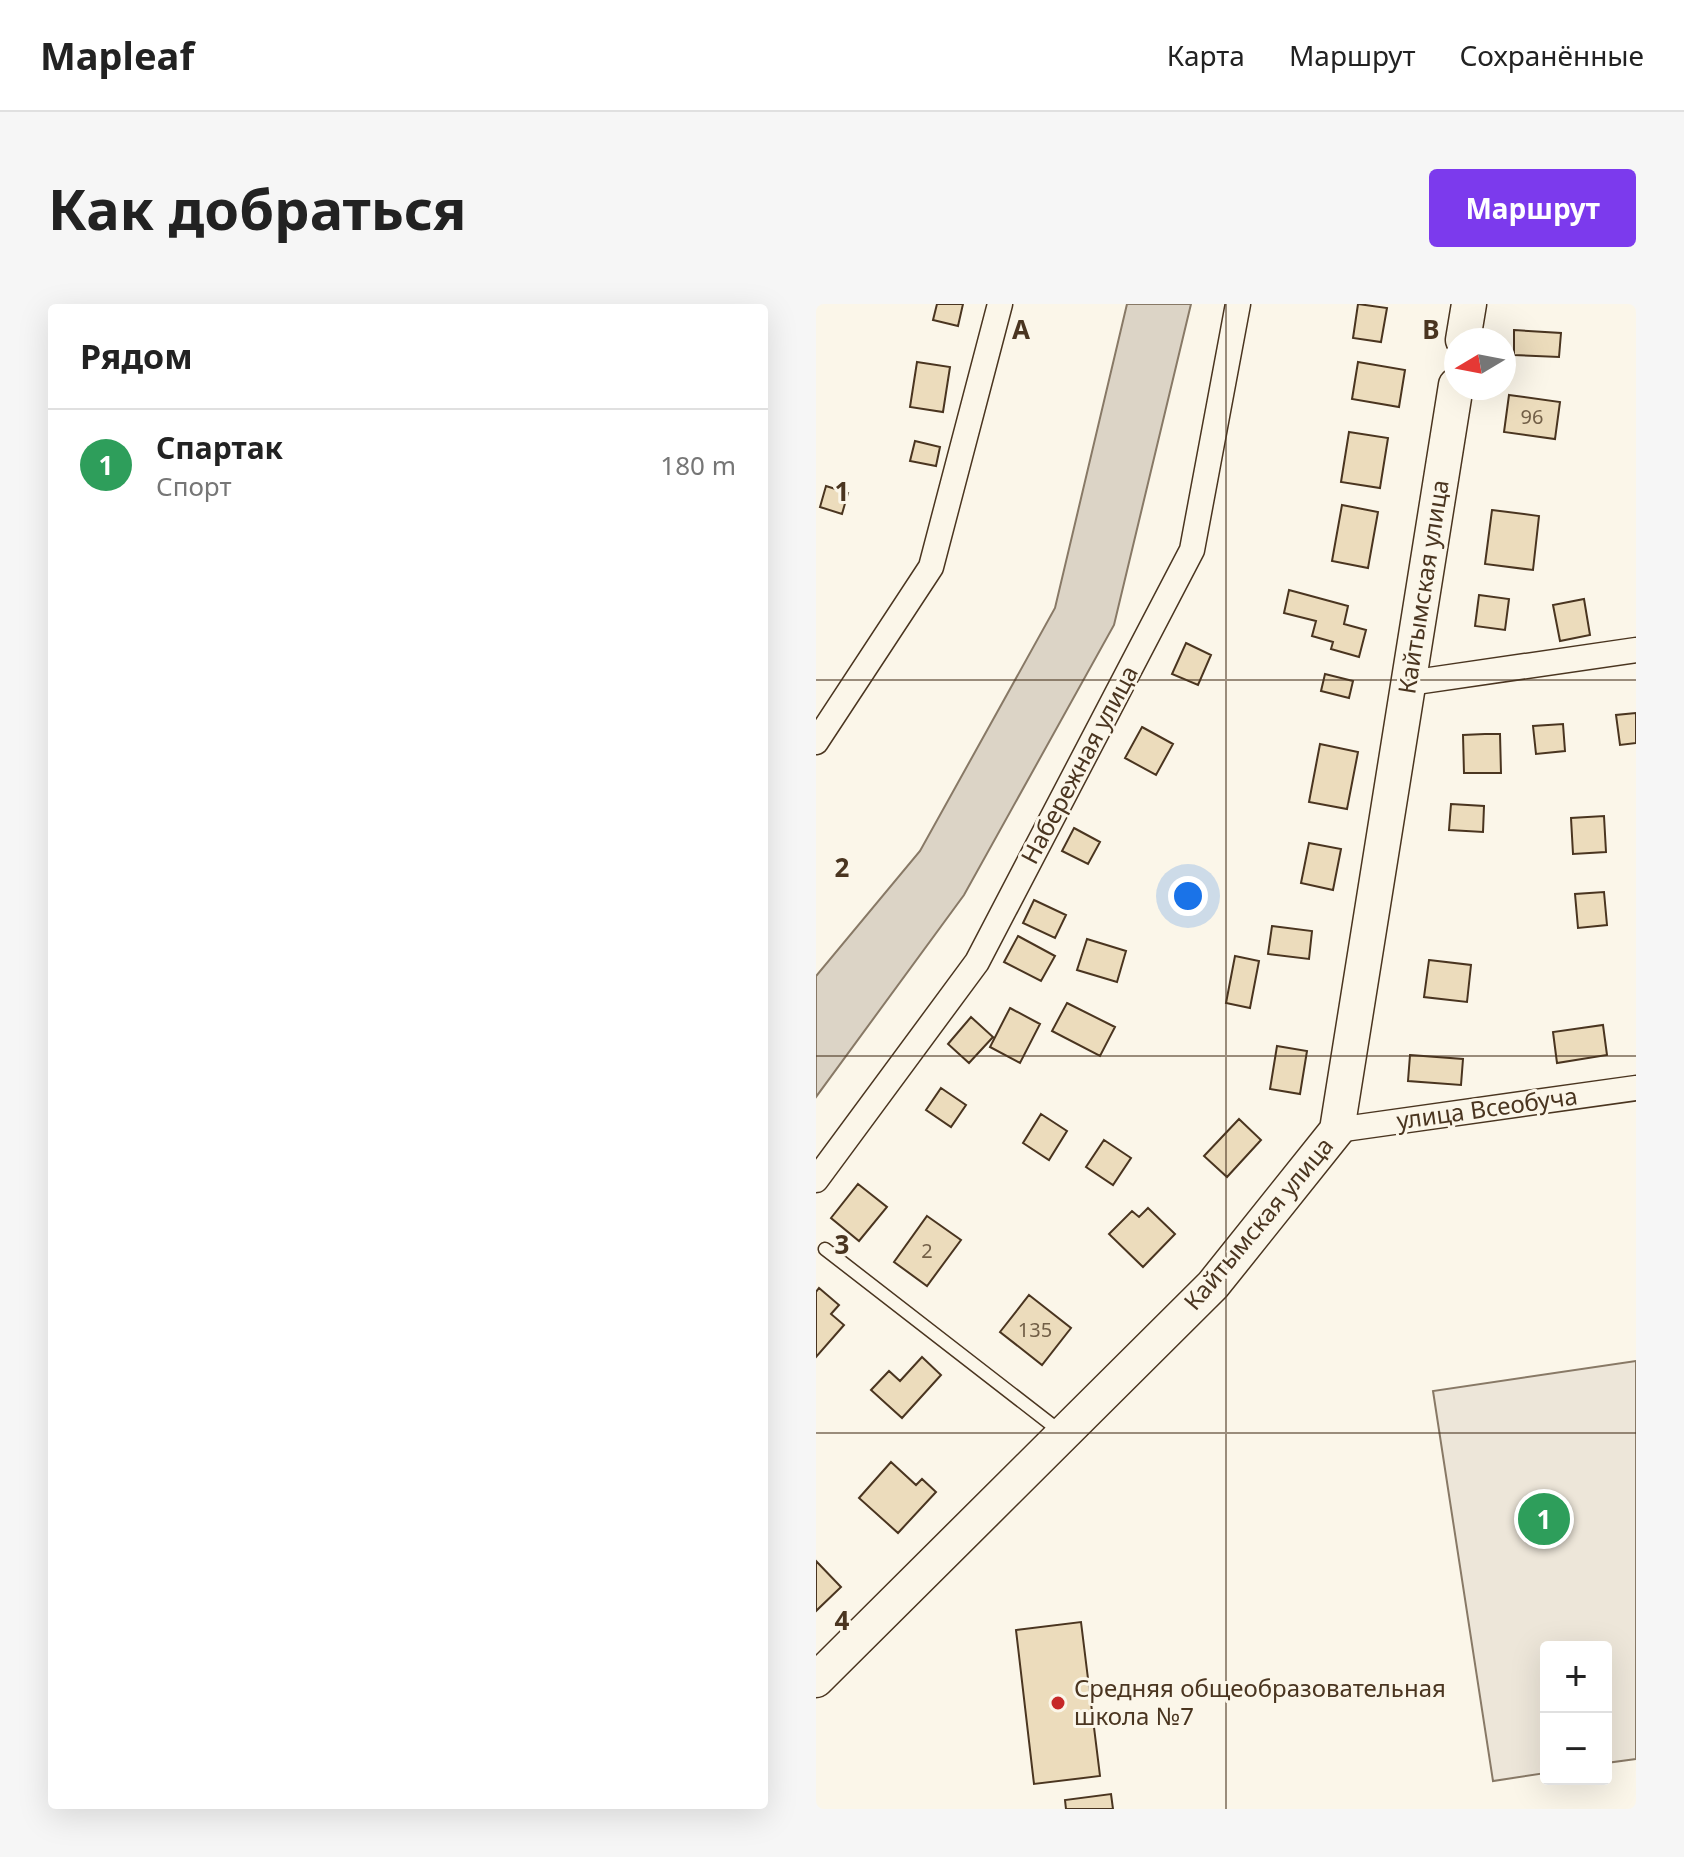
<!DOCTYPE html>
<html lang="ru">
<head>
<meta charset="utf-8">
<style>
	body { margin:0; font-family:"Noto Sans",sans-serif; background:#f6f6f6; color:#222 }
	.controls { position:absolute; right:24px; bottom:24px; display:grid; overflow:hidden; border-radius:8px; box-shadow:0 8px 32px #0002 }
	.controls button { width:72px; height:72px; display:grid; place-items:center; padding:0; border:0; border-bottom:2px solid #e0e0e0; background:#fff; color:#222; font:40px sans-serif }
	.compass { position:absolute; left:628px; top:24px; width:72px; height:72px; border-radius:50%; background:#fff; box-shadow:0 8px 32px #0002; rotate:260deg }
	.you { position:absolute; left:372px; top:592px; width:28px; height:28px; margin:-20px; border:6px solid #fff; border-radius:50%; background:#1a73e8; box-shadow:0 0 0 12px #1a73e833 }
	.badge { display:grid; place-items:center; width:52px; height:52px; border-radius:50%; background:#7c3aed; color:#fff; font-size:26px; font-weight:700 }
	.pin { position:absolute; translate:-50% -50%; border:4px solid #fff; box-shadow:0 2px 8px #0006 }
	.list { margin:0; padding:0; list-style:none }
	h2 { display:flex; justify-content:space-between; align-items:center; height:104px; margin:0; padding:0 32px; font-size:34px }
	h2 small { font-size:26px; font-weight:400; color:#767676 }
	.list li { display:grid; grid-template-columns:52px 1fr auto; gap:24px; align-items:center; box-sizing:border-box; height:112px; padding:0 32px; border-top:2px solid #e0e0e0 }
	.list b { display:block; font-size:30px; white-space:nowrap }
	.list p { margin:0; font-size:26px; white-space:nowrap; color:#767676 }
	.list em { font-size:26px; font-style:normal; color:#767676 }
	.map { position:relative; flex:none; width:820px; height:1505px; overflow:hidden; border-radius:8px }
	header { display:flex; align-items:center; gap:48px; box-sizing:border-box; height:112px; padding:0 40px; background:#fff; border-bottom:2px solid #e0e0e0 }
	header strong { font-size:38px }
	nav { display:flex; gap:44px; margin-inline-start:auto; font-size:28px }
	.intro { display:flex; align-items:center; justify-content:space-between; box-sizing:border-box; height:192px; padding:0 48px }
	h1 { margin:0; font-size:56px }
	.button { padding:20px 36px; border-radius:8px; background:#7c3aed; color:#fff; font-size:28px; font-weight:700 }
	main { display:flex; gap:48px; padding:0 48px }
	aside { flex:1; background:#fff; border-radius:8px; box-shadow:0 8px 32px #0002 }
	.map>svg:first-child { display:block }
	.green { fill:#ede6d9; stroke:#887966; stroke-width:2 }
	.water { fill:#dcd4c6; stroke:#887966; stroke-width:2 }
	.building { fill:#ecdcbc; stroke:#4a3520; stroke-width:2 }
	.lines { fill:none; stroke-linecap:round; stroke-linejoin:round }
	.lane-casing { stroke:#4a3520; stroke-width:15 }
	.street-casing { stroke:#4a3520; stroke-width:27 }
	.secondary-casing { stroke:#4a3520; stroke-width:37 }
	.lane { stroke:#fbf6e9; stroke-width:12 }
	.street { stroke:#fbf6e9; stroke-width:24 }
	.secondary { stroke:#fbf6e9; stroke-width:34 }
	.grid { fill:none; stroke:#4a3520; stroke-width:2; stroke-opacity:0.55 }
	.poi-dot { fill:#c62828; stroke:#fbf6e9; stroke-width:3 }
	.labels { text-anchor:middle; stroke-width:6; stroke-linejoin:round; paint-order:stroke }
	.number-label { font-size:20px; fill:#725f47 }
	.street-label { font-size:24px; fill:#4a3520; stroke:#fbf6e9 }
	.poi-label { font-size:24px; fill:#4a3520; stroke:#fbf6e9; text-anchor:start }
	.grid-label { font-size:26px; text-anchor:middle; font-weight:bold; fill:#4a3520; stroke:#fbf6e9; stroke-width:6; stroke-linejoin:round; paint-order:stroke }
</style>
</head>
<body>
<header>
<strong>Mapleaf</strong>
<nav><a>Карта</a><a>Маршрут</a><a>Сохранённые</a></nav>
</header>
<div class="intro"><h1>Как добраться</h1><a class="button">Маршрут</a></div>
<main>
<aside>
<h2>Рядом<small></small></h2>
<ul class="list">
<li><span class="badge" style="background:#2e9e5b">1</span><div><b>Спартак</b><p>Спорт</p></div><em>180 m</em></li>
</ul>
</aside>
<div class="map">
<svg width="820" height="1505" viewBox="0 0 820 1505">
	<rect width="100%" height="100%" fill="#fbf6e9"/>
	<path class="green" d="M820 1057V1455L790 1459V1343H730V1469L677 1477 617 1087Z"/>
	<path class="water" d="M311 0H375L298 321 148 591 0 793V672L104 547 239 304Z"/>
	<path class="building" d="M121 0H147L142 22 117 16Z
		M542 0 571 4 565 38 537 34Z
		M698 26 745 29 743 53 698 51Z
		M101 58 134 63 127 108 94 103Z
		M542 58 589 66 583 103 536 95Z
		M693 91 744 98 739 135 688 128Z
		M533 128 572 134 564 184 525 178Z
		M99 137 124 143 120 162 94 157Z
		M10 182 32 189 26 210 4 203Z
		M526 201 562 208 552 264 516 257Z
		M676 206 723 212 717 266 669 260Z
		M473 286 532 302 528 320 550 326 543 353 515 345 517 338 496 332 500 317 468 309Z
		M663 291 693 295 689 326 659 322Z
		M768 295 774 331 744 337 737 301Z
		M370 339 395 351 382 381 356 370Z
		M509 370 537 377 533 394 505 387Z
		M820 409V439L804 441 800 411Z
		M747 420 749 447 720 450 717 422Z
		M326 423 357 440 340 471 309 454Z
		M669 430H684L685 469H648L647 431Z
		M504 440 542 448 531 505 493 498Z
		M635 500 668 502 667 528 633 526Z
		M788 512 790 548 757 550 755 514Z
		M258 524 284 538 272 560 246 547Z
		M493 539 525 545 517 586 485 579Z
		M788 588 791 621 762 624 759 590Z
		M218 596 250 611 239 634 207 619Z
		M456 622 496 627 493 655 452 650Z
		M202 632 239 652 225 677 188 658Z
		M271 635 310 647 301 678 261 666Z
		M419 652 443 657 434 704 410 699Z
		M613 656 655 661 651 698 608 693Z
		M251 699 299 723 284 752 236 727Z
		M194 704 224 720 204 759 174 743Z
		M155 713 177 733 153 759 132 740Z
		M787 721 791 751 741 759 737 728Z
		M461 742 491 747 484 790 454 785Z
		M594 751 647 755 645 781 592 777Z
		M125 784 150 801 135 823 110 806Z
		M225 810 251 827 233 856 207 839Z
		M423 815 445 836 411 873 388 852Z
		M288 836 315 854 297 881 270 863Z
		M42 880 71 903 43 937 15 914Z
		M332 904 359 930 327 963 293 930 316 907 323 913Z
		M111 912 145 936 111 982 78 958Z
		M3 984 23 1001 15 1010 28 1021 0 1053V988Z
		M213 991 255 1024 226 1061 184 1028Z
		M106 1053 125 1071 86 1114 55 1086 73 1067 84 1077Z
		M75 1158 100 1181 106 1175 120 1188 82 1229 43 1194Z
		M0 1257 25 1283 0 1307Z
		M265 1318 284 1472 218 1480 200 1326Z
		M295 1490 297 1505H250L249 1496Z"/>
	<g class="lines">
		<defs>
			<path id="lane" d="M9 945 245 1128"/>
			<path id="street" d="M593 379 820 346
				M0 438 115 263 184 0
				M521 826 820 784
				M0 876 161 658 376 246 422 0"/>
			<path id="secondary" d="M647 36 653 0
				M0 1376 397 981 521 826 640 81"/>
		</defs>
		<use href="#lane" class="lane-casing"/>
		<use href="#street" class="street-casing"/>
		<use href="#secondary" class="secondary-casing"/>
		<use href="#lane" class="lane"/>
		<use href="#street" class="street"/>
		<use href="#secondary" class="secondary"/>
	</g>
	<path class="grid" d="M410 0V1505M0 376H820M0 752H820M0 1129H820"/>
	<circle class="poi-dot" cx="242" cy="1399" r="8"/>
	<g class="labels">
		<g class="number-label">
			<text x="716" y="120">96</text>
			<text x="111" y="954">2</text>
			<text x="219" y="1033">135</text>
		</g>
		<g class="street-label">
			<text transform="translate(608 283) rotate(-81)" y="8">Кайтымская улица</text>
			<text transform="translate(264 461) rotate(-62)" y="8">Набережная улица</text>
			<text transform="translate(671 805) rotate(-8)" y="8">улица Всеобуча</text>
			<text transform="translate(443 920) rotate(-50)" y="8">Кайтымская улица</text>
		</g>
		<g class="poi-label">
			<text x="258" y="1393">Средняя общеобразовательная<tspan x="258" dy="28">школа №7</tspan></text>
		</g>
	</g>
	<g class="grid-label">
		<text x="205" y="35">A</text>
		<text x="615" y="35">B</text>
		<text x="26" y="197">1</text>
		<text x="26" y="573">2</text>
		<text x="26" y="950">3</text>
		<text x="26" y="1326">4</text>
	</g>
</svg>
<div class="controls">
<button>+</button>
<button>−</button>
</div>
<svg class="compass" viewBox="-18 -18 36 36"><path d="M0-13l5 13h-10z" fill="#e53935"/><path d="M0 13l5-13h-10z" fill="#767676"/></svg>
<div class="you"></div>
<div class="pin badge" style="left:728px;top:1215px;background:#2e9e5b">1</div>
</div>
</main>
</body>
</html>
